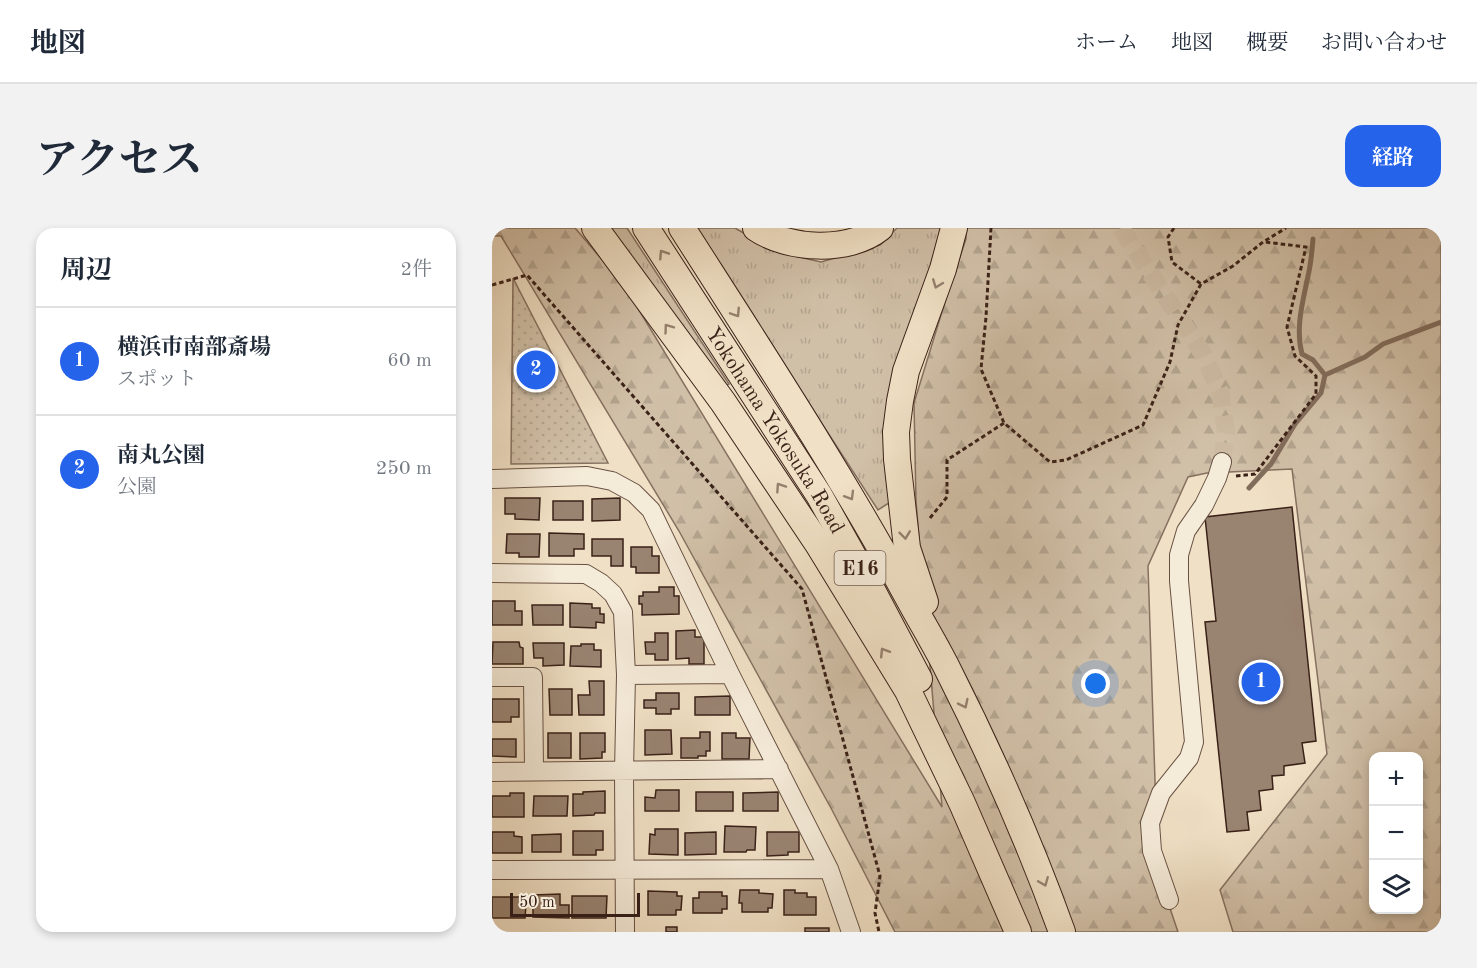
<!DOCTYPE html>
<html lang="ja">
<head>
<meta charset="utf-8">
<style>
	body { margin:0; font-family:"Old Standard TT","Noto Serif JP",serif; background:#f2f2f3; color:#1f2937 }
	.controls { position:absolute; right:18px; bottom:18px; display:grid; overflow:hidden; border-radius:12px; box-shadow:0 3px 9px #0003 }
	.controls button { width:54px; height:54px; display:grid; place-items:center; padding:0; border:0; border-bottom:2px solid #e0e1e3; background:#fff; color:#1f2937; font:30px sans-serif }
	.scale { position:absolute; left:18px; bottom:15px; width:130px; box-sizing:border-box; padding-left:6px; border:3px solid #3a2118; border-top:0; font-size:16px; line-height:21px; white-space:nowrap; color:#3a2118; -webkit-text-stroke:4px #f5ebd9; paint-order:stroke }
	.you { position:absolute; left:604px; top:456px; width:21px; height:21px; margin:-15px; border:4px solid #fff; border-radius:50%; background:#1a73e8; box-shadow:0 0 0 9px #1a73e833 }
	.badge { display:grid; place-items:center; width:39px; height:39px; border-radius:50%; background:#2563eb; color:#fff; font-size:20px; font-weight:700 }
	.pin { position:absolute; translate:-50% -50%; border:3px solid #fff; box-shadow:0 2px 6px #0006 }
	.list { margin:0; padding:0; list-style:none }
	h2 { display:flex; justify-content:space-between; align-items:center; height:78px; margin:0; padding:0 24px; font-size:26px }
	h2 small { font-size:20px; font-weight:400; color:#747a83 }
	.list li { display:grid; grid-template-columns:39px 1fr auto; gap:18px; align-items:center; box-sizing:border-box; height:108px; padding:0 24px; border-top:2px solid #e0e1e3 }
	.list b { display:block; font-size:22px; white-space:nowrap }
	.list p { margin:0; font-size:20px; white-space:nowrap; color:#747a83 }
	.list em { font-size:20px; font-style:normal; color:#747a83 }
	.icon { flex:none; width:33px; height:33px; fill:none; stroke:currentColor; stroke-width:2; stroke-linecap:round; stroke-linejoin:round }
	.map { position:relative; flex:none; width:949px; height:704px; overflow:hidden; border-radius:18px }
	header { display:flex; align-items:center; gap:36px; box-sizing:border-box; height:84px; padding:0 30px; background:#fff; border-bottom:2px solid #e0e1e3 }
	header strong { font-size:28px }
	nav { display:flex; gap:33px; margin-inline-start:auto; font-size:21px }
	.intro { display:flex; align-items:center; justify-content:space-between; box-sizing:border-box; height:144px; padding:0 36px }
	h1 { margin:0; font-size:42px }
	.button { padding:15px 27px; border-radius:18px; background:#2563eb; color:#fff; font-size:21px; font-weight:700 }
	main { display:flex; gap:36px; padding:0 36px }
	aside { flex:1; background:#fff; border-radius:18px; box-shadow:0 3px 9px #0003 }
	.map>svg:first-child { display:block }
	.grass { fill:url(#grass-tufts); stroke:#867060; stroke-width:1.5 }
	.forest { fill:url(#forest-firs); stroke:#867060; stroke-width:1.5; fill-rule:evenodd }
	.park { fill:url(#park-dots); stroke:#867060; stroke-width:1.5 }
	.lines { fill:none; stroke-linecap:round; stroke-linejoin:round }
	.stream { stroke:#826d5c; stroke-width:5 }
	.building { fill:#998472; stroke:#3a2118; stroke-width:1.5 }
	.minor-tunnel { stroke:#ccbaa2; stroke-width:18; stroke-dasharray:18 9; stroke-linecap:butt }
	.minor-casing { stroke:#685143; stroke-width:20 }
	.highway-casing { stroke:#3a2118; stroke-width:28 }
	.path { stroke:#3a2118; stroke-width:3; stroke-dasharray:4.5 3; stroke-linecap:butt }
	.minor { stroke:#f5ebd9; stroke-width:18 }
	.highway { stroke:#f0e0c5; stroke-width:26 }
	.oneway { stroke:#95806e }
	.labels { text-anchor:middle; stroke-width:4.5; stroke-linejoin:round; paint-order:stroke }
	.shield { fill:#f5ebd9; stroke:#725e52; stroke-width:1.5 }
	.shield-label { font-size:20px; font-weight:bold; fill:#3a2118 }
	.street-label { font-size:21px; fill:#3a2118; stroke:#f5ebd9 }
</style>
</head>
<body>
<header>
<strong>地図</strong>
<nav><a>ホーム</a><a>地図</a><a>概要</a><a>お問い合わせ</a></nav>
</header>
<div class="intro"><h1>アクセス</h1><a class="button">経路</a></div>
<main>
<aside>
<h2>周辺<small>2件</small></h2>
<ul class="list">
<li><span class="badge">1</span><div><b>横浜市南部斎場</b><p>スポット</p></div><em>60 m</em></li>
<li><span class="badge">2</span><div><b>南丸公園</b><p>公園</p></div><em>250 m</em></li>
</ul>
</aside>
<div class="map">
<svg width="949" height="704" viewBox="0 0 949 704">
	<defs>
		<pattern id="grass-tufts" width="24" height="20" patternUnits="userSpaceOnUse" patternTransform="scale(1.5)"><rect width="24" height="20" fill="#d1c0a8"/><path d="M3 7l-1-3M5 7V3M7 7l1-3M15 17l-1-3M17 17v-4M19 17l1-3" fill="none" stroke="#b4a590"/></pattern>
		<pattern id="forest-firs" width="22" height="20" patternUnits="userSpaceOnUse" patternTransform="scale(1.5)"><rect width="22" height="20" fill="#d1c0a8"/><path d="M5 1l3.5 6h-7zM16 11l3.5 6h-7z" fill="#b4a590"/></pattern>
		<pattern id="park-dots" width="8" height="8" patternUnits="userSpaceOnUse" patternTransform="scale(1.5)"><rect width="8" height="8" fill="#d1c0a8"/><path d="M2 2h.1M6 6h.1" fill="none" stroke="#b4a590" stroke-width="1.8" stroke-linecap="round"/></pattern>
	</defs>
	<rect width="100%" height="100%" fill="#f0e0c5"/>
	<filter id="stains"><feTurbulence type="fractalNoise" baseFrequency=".00333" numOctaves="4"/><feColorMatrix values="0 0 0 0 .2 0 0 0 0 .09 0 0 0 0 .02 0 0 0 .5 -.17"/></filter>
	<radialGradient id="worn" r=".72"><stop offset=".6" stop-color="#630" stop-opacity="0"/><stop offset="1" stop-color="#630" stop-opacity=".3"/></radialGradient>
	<path class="grass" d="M117 0H135L237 156 232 159Z
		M203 0H243L285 24 329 34 388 17 405 0H451L400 273 386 282Z"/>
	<path class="forest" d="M0 0H83L131 56 450 579 424 274 422 175 453 74 474 11V0H949V704H741L728 662 835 526 800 241 715 245 696 249 656 338 666 645 686 704H403L340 582 187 303 9 8H0ZM882 528H926V682H882Z"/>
	<path class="park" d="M21 50 116 235 19 236Z"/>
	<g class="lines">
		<path class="stream" d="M821 11C820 23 819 36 816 48 811 73 803 100 810 126L821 132 833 147
			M757 260 779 236 803 196 829 165 833 147 873 129 891 116 949 94"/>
	</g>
	<path class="building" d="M13 270H48L47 292 23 291V286H13Z
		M128 270V292L100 293V271Z
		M61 273H91V292H61Z
		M800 279 824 513 810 515 813 535 792 538V547L780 548 781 561 767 563 769 582 755 584 757 602 735 604 713 394 724 393 713 289Z
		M57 305 92 306V321H82V328H57Z
		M15 306H48L47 329H27V325H14Z
		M100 311H131V338H119V328H100Z
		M139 319H160V328H167V345H144V339H139Z
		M167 359H182V368H187V386L150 387V376H147V368H151V364H167Z
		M0 373H23V383H30V397H0Z
		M78 375 100 376V380H108V386H112V395L104 394V400L78 399Z
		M40 377H71V397H41Z
		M203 402V409H212V436H197V430L184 431V403Z
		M163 405H176V432H163V426H154L153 414H163Z
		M1 414H27L28 419 31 420V436H0Z
		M41 415H72V437L51 438V430H42Z
		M89 416H102V422H109V439L78 438 79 418H89Z
		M97 453H112V487H87L86 467H98Z
		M57 461H80V487H58Z
		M164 465H187V481H179V486H164V480H152V472H164Z
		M238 468V487H203V469Z
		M0 471H27V489H19V494H0Z
		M153 502H179L180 526 153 527Z
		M208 504H218V523H214V528H206V530H189V510H208Z
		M56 505H79V530H56Z
		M88 505H113V524H110V530L88 531Z
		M230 505H244V510H258L257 531H230Z
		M0 511H24V529L0 528Z
		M164 562H187V583H153V569L163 570Z
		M113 563V585H103L102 587 81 588V566H91V564Z
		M204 564H241V583H204Z
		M286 564V583H251V565Z
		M18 565H32V589H0V568H18Z
		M42 568H76L75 588H41Z
		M233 598 264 599 263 622H255L254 624H232Z
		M163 601H186V627L157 626 158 606 163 607Z
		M81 603H111V622H104V627H81Z
		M0 604H22V608L30 609V625H0Z
		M224 604V626L193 627V605Z
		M275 604H307V624H296V627L275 628Z
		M69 606V624H40V607Z
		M248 662H267V665L281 666 280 680H276V684H250V675H247Z
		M292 662H303V665H315V669H324V687H292Z
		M156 663 185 664V668H190L189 682H184V687H156Z
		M207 664H230V668H235V681H230V685H201V670H207Z
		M68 666V677H77V690L41 689V667Z
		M80 668H115L114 690H80Z
		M0 669H31V676H34L33 690H0Z
		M174 699H185V704H174Z
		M313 700H337V704H313Z"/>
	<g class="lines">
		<path class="minor-tunnel" d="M629 0 711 126 728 163 734 204 730 234"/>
		<defs>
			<path id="minor" d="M0 251 95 248 120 253 142 265 159 282 238 446 337 641 359 704
				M0 345 94 346 109 355 121 366 131 384 134 447 132 544 133 704
				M134 447 238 446
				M0 449H41L42 543
				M0 544 287 541
				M0 642 337 641
				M677 672 660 623 658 595 669 565 697 530 702 514 687 353V327L694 303 712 277 725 250 730 234"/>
			<g id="highway">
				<path d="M103 0 231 174 326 316 416 463 470 575 526 704"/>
				<path id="s1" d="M154 0 327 267 380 362 427 451"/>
				<path d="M190 0C268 122 348 244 417 371 430 395 444 418 456 442 499 527 538 615 570 704"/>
				<path d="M264 0C296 22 357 25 388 0"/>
				<path d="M433 374 415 320 405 231 404 204 408 173 414 143 451 41 462 0"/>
			</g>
		</defs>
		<use href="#minor" class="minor-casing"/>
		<use href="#highway" class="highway-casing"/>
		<path class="path" d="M499 0 494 89 489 141 512 195 558 234 574 232 651 197 678 134 686 97 709 56 741 38 771 14 794 0
			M682 0 676 9 680 34 709 56
			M0 57 35 47 310 361 388 648 383 685 387 704
			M744 248 763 246 824 166V148L803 128 795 99 814 19 773 14
			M438 290 455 269V232L512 195"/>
		<use href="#minor" class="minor"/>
		<use href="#highway" class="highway"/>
	</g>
	<defs><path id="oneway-chevron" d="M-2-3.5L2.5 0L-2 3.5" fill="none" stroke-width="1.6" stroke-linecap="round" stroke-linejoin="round" transform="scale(1.5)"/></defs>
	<g class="oneway">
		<use href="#oneway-chevron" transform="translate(171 26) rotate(-123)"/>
		<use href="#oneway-chevron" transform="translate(445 56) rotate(111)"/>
		<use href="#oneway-chevron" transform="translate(244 85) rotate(57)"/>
		<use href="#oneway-chevron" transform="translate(176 100) rotate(-126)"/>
		<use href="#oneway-chevron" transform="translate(288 259) rotate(-124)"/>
		<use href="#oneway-chevron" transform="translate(358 268) rotate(59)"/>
		<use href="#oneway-chevron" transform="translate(413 307) rotate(83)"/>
		<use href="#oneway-chevron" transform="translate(392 424) rotate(-122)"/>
		<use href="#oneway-chevron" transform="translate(472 476) rotate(64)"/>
		<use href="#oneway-chevron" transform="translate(552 654) rotate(68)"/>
	</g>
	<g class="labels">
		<rect class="shield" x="342.5" y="323" width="51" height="34" rx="4.5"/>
		<g class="shield-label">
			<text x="368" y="347">E16</text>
		</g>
		<g class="street-label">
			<text dy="7" stroke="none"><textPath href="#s1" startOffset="240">Yokohama Yokosuka Road</textPath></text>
		</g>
	</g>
	<rect width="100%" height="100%" filter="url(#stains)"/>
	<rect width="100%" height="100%" fill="url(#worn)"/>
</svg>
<div class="controls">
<button>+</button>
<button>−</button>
<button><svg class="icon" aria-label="layers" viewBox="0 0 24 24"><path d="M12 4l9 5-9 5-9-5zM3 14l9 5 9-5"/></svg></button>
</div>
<div class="scale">50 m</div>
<div class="you"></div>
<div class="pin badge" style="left:769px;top:454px">1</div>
<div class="pin badge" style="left:44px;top:142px">2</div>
</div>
</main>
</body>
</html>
